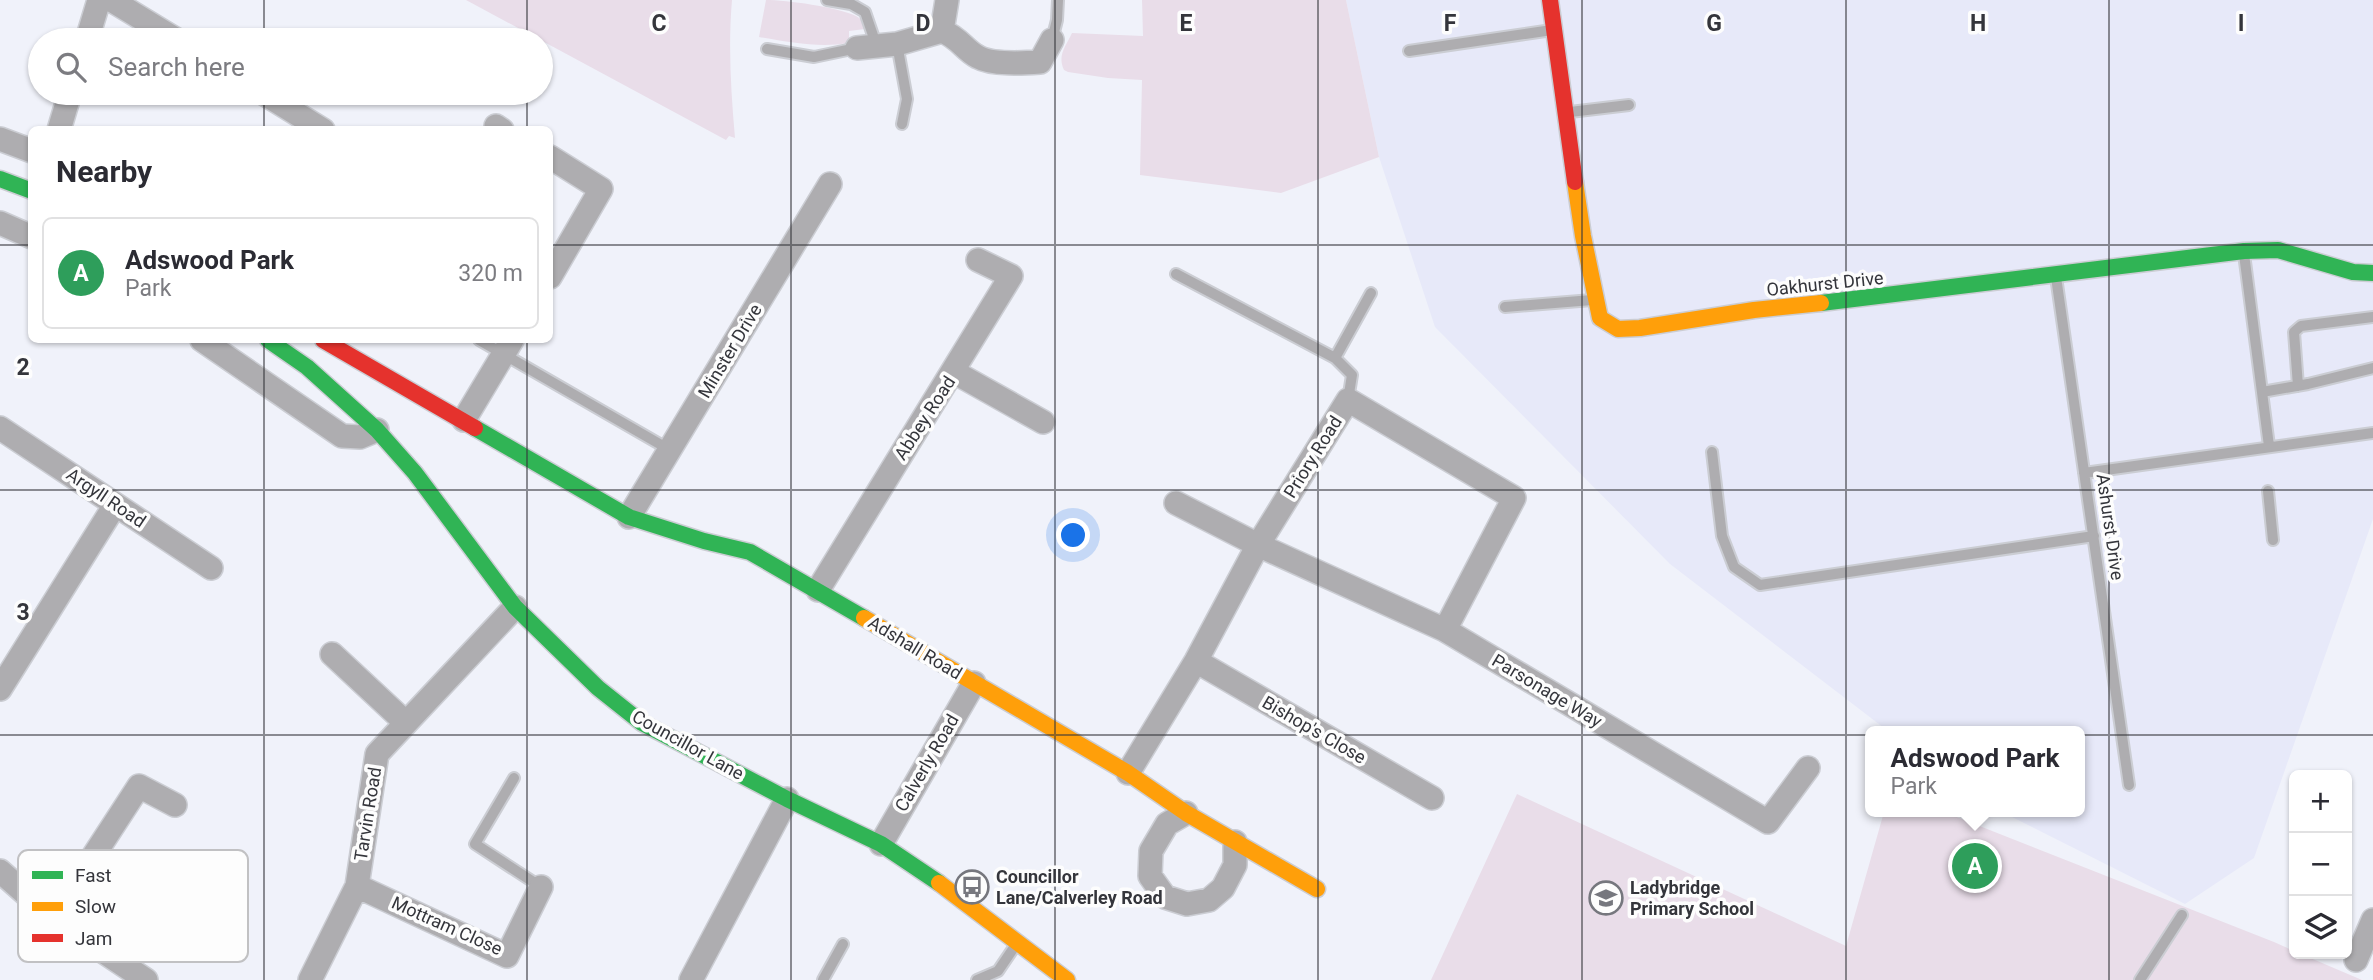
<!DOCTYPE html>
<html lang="en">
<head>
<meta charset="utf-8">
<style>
	body { margin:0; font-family:Roboto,sans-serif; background:#f7f7f7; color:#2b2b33 }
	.controls { position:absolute; right:21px; bottom:21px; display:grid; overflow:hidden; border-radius:10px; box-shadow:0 2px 5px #0004 }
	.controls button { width:63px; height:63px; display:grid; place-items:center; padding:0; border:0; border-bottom:2px solid #e1e1e2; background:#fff; color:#2b2b33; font:35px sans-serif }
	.you { position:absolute; left:1074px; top:536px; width:24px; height:24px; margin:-18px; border:5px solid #fff; border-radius:50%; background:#1a73e8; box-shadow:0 0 0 10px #1a73e833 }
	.badge { display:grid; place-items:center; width:46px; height:46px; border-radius:50%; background:#76777e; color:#fff; font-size:23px; font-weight:700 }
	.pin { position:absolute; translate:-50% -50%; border:4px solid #fff; box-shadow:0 2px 7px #0006 }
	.popup { position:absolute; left:1865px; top:726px; width:220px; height:91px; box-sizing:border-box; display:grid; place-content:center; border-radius:10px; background:#fff; filter:drop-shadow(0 2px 5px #0005); font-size:23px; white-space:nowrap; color:#7c7c81 }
	.popup b { font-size:26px; color:#2b2b33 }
	.popup::after { content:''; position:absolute; left:50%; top:100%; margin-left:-14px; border:14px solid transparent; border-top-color:#fff }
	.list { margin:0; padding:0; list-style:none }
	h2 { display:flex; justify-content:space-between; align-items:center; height:91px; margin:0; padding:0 28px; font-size:30px }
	h2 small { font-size:23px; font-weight:400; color:#7c7c81 }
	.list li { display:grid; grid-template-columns:46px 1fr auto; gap:21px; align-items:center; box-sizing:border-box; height:112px; margin:0 14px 14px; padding:0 14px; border:2px solid #e1e1e2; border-radius:10px }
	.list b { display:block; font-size:26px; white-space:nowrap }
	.list p { margin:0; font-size:23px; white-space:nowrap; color:#7c7c81 }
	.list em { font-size:23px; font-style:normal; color:#7c7c81 }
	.icon { flex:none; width:38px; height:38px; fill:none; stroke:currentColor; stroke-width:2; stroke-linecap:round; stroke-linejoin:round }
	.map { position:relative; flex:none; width:2373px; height:980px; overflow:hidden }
	.search { position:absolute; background:#fff; box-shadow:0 2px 5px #0004; left:28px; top:28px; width:525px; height:77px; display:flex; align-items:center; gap:18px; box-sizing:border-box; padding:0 24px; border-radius:38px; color:#7c7c81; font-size:26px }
	.panel { position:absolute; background:#fff; box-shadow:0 2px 5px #0004; left:28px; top:126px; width:525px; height:217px; border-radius:10px }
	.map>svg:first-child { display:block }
	.built { fill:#e7e9f9 }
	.green { fill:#e9dde9 }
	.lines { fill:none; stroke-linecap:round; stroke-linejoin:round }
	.lane-casing { stroke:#cbcdd3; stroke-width:14 }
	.street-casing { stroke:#cbcdd3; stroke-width:26 }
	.fast-casing { stroke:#cbcdd3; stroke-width:19 }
	.slow-casing { stroke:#cbcdd3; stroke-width:19 }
	.jam-casing { stroke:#cbcdd3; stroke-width:19 }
	.lane { stroke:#aeadb0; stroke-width:10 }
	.street { stroke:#aeadb0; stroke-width:23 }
	.fast { stroke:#30b455; stroke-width:16 }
	.slow { stroke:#ff9f0a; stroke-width:16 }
	.jam { stroke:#e5322d; stroke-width:16 }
	.grid { fill:none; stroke:#34353b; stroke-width:2; stroke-opacity:0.55 }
	.labels { text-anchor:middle; stroke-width:7; stroke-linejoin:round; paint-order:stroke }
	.street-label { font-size:18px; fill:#34353b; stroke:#fdfdfd }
	.poi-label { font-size:18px; font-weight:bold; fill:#34353b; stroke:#fdfdfd; text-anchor:start }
	.key { fill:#fdfdfd; stroke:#c1c1c3; stroke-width:2 }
	.key-label { font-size:19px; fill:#34353b }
	.grid-label { font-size:23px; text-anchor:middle; font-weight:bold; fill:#34353b; stroke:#fdfdfd; stroke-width:7; stroke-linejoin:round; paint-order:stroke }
</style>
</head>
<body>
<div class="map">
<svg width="2373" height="980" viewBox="0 0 2373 980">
	<rect width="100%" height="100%" fill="#f0f2fa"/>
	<path class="built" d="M1346 0H2373V519L2254 858 2185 904 2002 812H2080V731H1888L1670 564 1435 327 1379 157Z"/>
	<path class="green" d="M466 0H732C728 46 731 92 735 138L729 136 726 140Z
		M766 0C787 0 837 7 856 16 862 19 864 23 865 29L849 31V43C818 48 790 42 759 37Z
		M1142 0H1346L1379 157 1281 193 1140 175 1142 80 1108 78 1068 72 1064 70C1057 55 1066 46 1072 33L1143 36Z
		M1517 794 1846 946 1884 812H1944L2274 942 2294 951V954H2301L2362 980H1431Z"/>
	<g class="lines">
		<defs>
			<path id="lane" d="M827 0 851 4 865 12 877 47
				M1052 40 1057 20 1058 0
				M897 44 907 99 902 124
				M767 49 814 57 857 48
				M1409 51 1552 30
				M1570 112 1629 105
				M2244 254 2269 446
				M1176 274 1335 358
				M2056 277 2129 785
				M1505 307 1592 300
				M479 340 670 450
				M2298 386 2294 332 2301 326 2373 317
				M2262 392 2308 384 2373 368
				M1348 400 1352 375 1335 358 1371 293
				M1712 452 1722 536 1734 567 1760 585 2094 536
				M2084 473 2373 433
				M2268 491 2273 540
				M514 778 475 844 541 887
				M823 980 843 944
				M977 980 998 971 1015 946
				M2140 980 2182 915"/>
			<path id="street" d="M111 0 177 40
				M942 31C960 38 964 50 978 57 992 65 1024 63 1040 62L1052 40
				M87 40 99 0
				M857 48 897 44 942 31 947 0
				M263 93 323 130
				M496 126 502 130
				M59 130 70 93
				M0 139 32 151
				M550 157 601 189 550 277
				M0 223 32 237
				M202 340 342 436 360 437 377 430
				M954 372 1043 422
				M464 420 512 340
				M0 428 211 568
				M1176 503 1258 545 1445 630 1768 822 1808 768
				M629 517 830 184
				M818 590 1011 276 978 260
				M332 654 406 723
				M1196 661 1432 798
				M0 689 115 505
				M1128 773 1196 661 1258 545 1348 400 1514 498 1445 630
				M1186 813 1167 824 1151 851 1150 876 1165 897 1187 904 1209 900 1223 888 1235 865V842
				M881 844 974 683
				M0 871 53 918 146 980
				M357 886 507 956 541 887
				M53 918 139 786 175 805
				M2356 960 2373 920
				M310 980 357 886 377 754 515 607
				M691 980 787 799"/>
			<path id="fast" d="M0 179 32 191
				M1821 303 2244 251 2278 250 2353 272 2373 273
				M268 340 307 367 377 430 415 473 515 607 598 688 642 723 787 799 881 844 939 883
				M475 428 629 517 704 541 750 552 864 618"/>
			<path id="slow" d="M1575 182 1583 236 1600 318 1618 329 1640 328 1754 310 1821 303
				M864 618 1128 773 1186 813 1317 889
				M939 883 1067 980"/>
			<path id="jam" d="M1550 0 1575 182
				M323 340 475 428"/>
		</defs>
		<use href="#lane" class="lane-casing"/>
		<use href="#street" class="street-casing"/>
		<use href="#fast" class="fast-casing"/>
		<use href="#slow" class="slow-casing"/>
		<use href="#jam" class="jam-casing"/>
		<use href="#lane" class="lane"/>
		<use href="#street" class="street"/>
		<use href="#fast" class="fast"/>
		<use href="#slow" class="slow"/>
		<use href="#jam" class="jam"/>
	</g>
	<path class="grid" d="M264 0V40M527 0V40M791 0V980M1055 0V980M1318 0V980M1582 0V980M1846 0V980M2109 0V980M264 93V130M527 93V130M0 245H32M550 245H2373M264 340V980M527 340V980M0 490H2373M0 735H2373"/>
	<defs>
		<symbol id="bus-ring" viewBox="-11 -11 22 22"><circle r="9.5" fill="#fdfdfd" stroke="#76777e" stroke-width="1.5"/><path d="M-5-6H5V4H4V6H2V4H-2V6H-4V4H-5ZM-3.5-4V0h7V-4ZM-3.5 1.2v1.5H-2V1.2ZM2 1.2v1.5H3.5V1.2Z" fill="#76777e"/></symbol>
		<symbol id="school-ring" viewBox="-11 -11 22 22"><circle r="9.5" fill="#fdfdfd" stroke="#76777e" stroke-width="1.5"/><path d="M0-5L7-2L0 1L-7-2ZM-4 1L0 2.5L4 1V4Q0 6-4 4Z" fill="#76777e"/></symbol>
	</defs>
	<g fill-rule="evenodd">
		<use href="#bus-ring" x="953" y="868" width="38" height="38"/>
		<use href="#school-ring" x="1587" y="879" width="38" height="38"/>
	</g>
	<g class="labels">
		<g class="street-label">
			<text transform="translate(1825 284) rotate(-6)" y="6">Oakhurst Drive</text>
			<text transform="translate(730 351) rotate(-59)" y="6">Minster Drive</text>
			<text transform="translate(925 418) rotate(-57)" y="6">Abbey Road</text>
			<text transform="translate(1313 457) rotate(-58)" y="6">Priory Road</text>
			<text transform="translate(106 498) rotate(34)" y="6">Argyll Road</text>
			<text transform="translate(2110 527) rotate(82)" y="6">Ashurst Drive</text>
			<text transform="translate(915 648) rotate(31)" y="6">Adshall Road</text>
			<text transform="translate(1547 691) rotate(31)" y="6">Parsonage Way</text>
			<text transform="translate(1314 730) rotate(30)" y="6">Bishop's Close</text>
			<text transform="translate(688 745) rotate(29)" y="6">Councillor Lane</text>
			<text transform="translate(927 763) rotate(-60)" y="6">Calverly Road</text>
			<text transform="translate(368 814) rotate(-81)" y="6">Tarvin Road</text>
			<text transform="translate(447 926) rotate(24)" y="6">Mottram Close</text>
		</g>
		<g class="poi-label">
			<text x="996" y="883">Councillor<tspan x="996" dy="21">Lane/Calverley Road</tspan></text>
			<text x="1630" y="894">Ladybridge<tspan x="1630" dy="21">Primary School</tspan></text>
		</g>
	</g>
	<rect x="18" y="850" width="230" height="112" rx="10" class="key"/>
	<rect x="32" y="871" width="31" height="8" fill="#30b455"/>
	<rect x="32" y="902" width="31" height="9" fill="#ff9f0a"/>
	<rect x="32" y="934" width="31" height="8" fill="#e5322d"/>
	<g class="key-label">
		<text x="75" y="882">Fast</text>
		<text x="75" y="913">Slow</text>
		<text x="75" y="945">Jam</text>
	</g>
	<g class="grid-label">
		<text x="659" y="31">C</text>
		<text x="923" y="31">D</text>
		<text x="1186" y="31">E</text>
		<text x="1450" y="31">F</text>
		<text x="1714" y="31">G</text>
		<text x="1978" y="31">H</text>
		<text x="2241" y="31">I</text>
		<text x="23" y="375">2</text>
		<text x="23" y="620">3</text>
	</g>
</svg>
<div class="controls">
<button>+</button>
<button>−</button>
<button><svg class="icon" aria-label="layers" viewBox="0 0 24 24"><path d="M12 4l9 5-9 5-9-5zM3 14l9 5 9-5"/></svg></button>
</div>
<div class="you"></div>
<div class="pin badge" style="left:1975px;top:866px;background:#2e9e5b">A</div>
<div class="popup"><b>Adswood Park</b>Park</div>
<div class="search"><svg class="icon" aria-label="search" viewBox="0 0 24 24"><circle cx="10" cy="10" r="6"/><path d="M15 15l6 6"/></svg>Search here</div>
<section class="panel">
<h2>Nearby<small></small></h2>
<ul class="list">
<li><span class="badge" style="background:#2e9e5b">A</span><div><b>Adswood Park</b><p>Park</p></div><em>320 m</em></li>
</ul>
</section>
</div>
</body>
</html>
